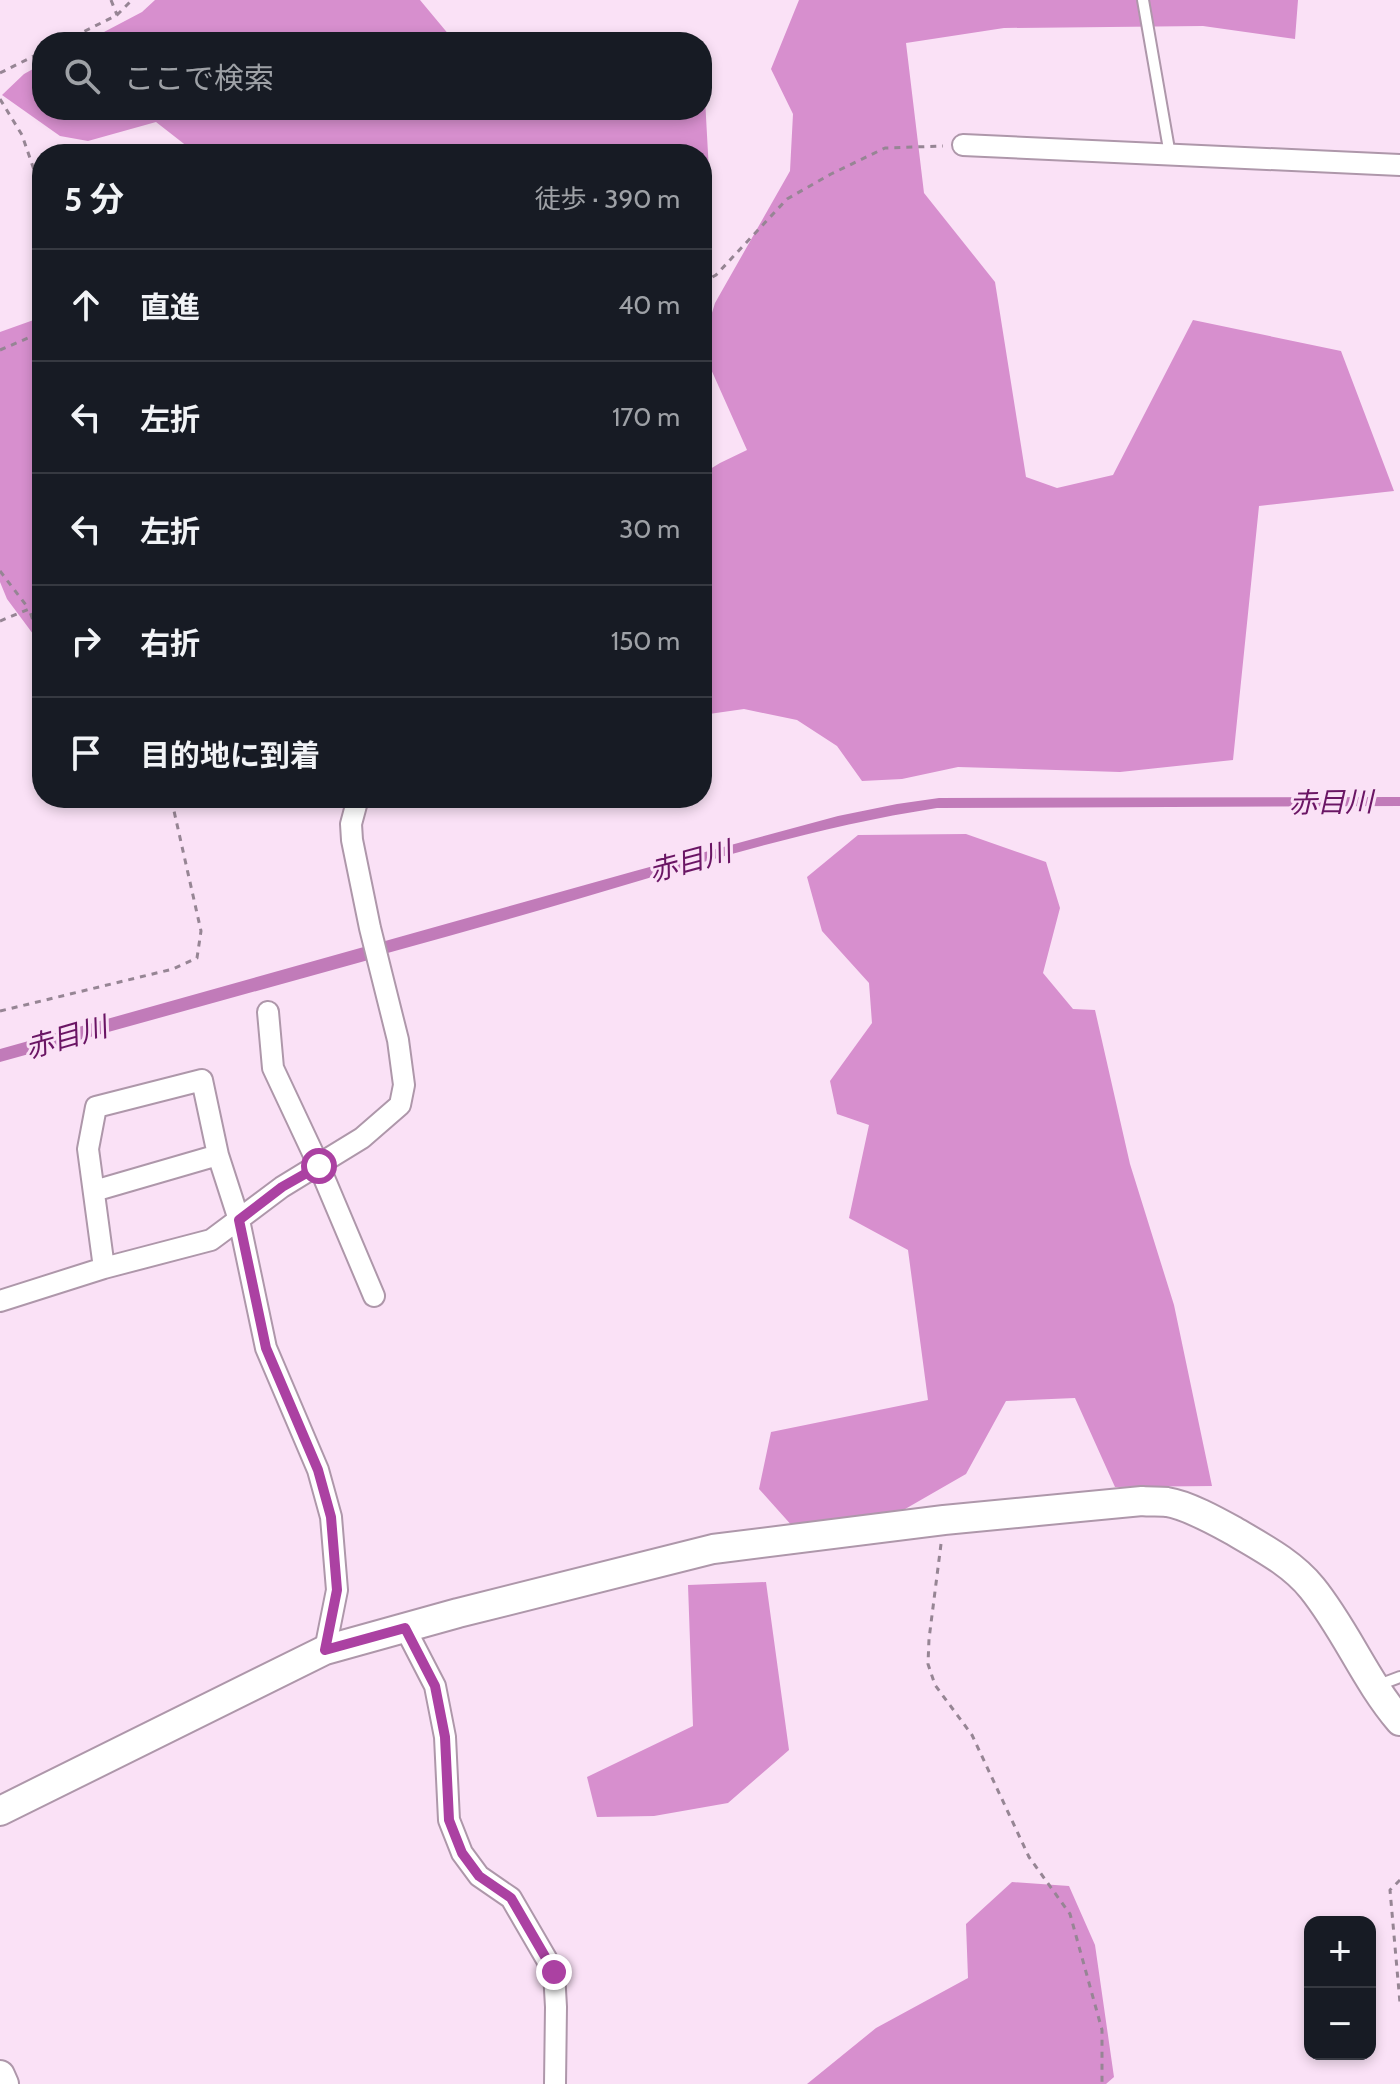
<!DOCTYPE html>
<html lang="ja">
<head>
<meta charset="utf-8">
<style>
	body { margin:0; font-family:Cabin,"Noto Sans JP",sans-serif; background:#20242c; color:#f1f3f6 }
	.controls { position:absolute; right:24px; bottom:24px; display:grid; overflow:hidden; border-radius:16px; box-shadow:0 4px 12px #0003 }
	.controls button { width:72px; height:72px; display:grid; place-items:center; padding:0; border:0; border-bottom:2px solid #363941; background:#171b24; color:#f1f3f6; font:40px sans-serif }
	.stop { position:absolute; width:24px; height:24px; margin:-18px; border:6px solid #ab41a2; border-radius:50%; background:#fff }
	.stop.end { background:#ab41a2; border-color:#fff; box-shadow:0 2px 8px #0008 }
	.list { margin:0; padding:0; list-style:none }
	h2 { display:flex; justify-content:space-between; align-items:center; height:104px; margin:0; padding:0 32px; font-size:34px }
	h2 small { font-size:26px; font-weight:400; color:#9ea1a6 }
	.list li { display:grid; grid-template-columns:52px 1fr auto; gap:24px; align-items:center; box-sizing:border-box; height:112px; padding:0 32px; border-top:2px solid #363941 }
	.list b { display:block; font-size:30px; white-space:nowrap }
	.list em { font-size:26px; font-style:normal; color:#9ea1a6 }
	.icon { flex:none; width:44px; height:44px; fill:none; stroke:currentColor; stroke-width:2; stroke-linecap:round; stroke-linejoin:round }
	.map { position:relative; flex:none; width:1400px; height:2084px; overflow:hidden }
	.search { position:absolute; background:#171b24; box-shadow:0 4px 12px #0003; left:32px; top:32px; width:680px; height:88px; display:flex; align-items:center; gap:20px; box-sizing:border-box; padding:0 28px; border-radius:32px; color:#9ea1a6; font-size:30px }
	.panel { position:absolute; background:#171b24; box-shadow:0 4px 12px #0003; left:32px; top:144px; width:680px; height:664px; border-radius:32px }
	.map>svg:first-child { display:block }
	.forest { fill:#d78fce }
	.water { fill:#c17bb9 }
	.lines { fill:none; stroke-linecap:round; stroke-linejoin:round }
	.lane-casing { stroke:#ae97aa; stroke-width:14 }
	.street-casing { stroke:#ae97aa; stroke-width:24 }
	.secondary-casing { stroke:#ae97aa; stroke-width:32 }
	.path { stroke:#968594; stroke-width:3; stroke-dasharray:6 6; stroke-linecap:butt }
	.lane { stroke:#fff; stroke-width:10 }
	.street { stroke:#fff; stroke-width:20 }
	.secondary { stroke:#fff; stroke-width:28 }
	.route { stroke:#ab41a2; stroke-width:10 }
	.labels { text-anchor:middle; stroke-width:6; stroke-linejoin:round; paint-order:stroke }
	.water-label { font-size:28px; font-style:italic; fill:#6a1564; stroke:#fae1f6 }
</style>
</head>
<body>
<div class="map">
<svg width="1400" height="2084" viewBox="0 0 1400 2084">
	<rect width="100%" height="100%" fill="#fae1f6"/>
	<path class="forest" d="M155 0H420L455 42H85L142 12Z
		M799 0H1298L1295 39 1203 26 1004 28 906 43 924 193 995 282 1026 477 1057 488 1113 475 1193 320 1341 351 1394 491 1259 506 1233 760 1120 772 958 767 902 779 862 781 837 746 797 720 744 709 702 715V474L720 463 747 450 702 349V345L715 303 790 171 793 114 771 69Z
		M702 43 712 227 702 234V154H197L156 122 88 141 60 136 2 95 24 74 42 64V110H702Z
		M42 317V646L7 599 0 582V332Z
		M966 834 1046 862 1060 908 1043 973 1073 1009 1095 1010 1130 1164 1174 1305 1212 1486 1115 1487 1075 1398 1006 1401 966 1474 886 1520 794 1528 759 1489 771 1432 928 1400 908 1250 849 1218 869 1125 837 1114 830 1081 872 1023 869 983 822 931 807 877 858 835Z
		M766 1582 789 1750 728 1803 654 1816 597 1817 587 1777 693 1726 688 1585Z
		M1012 1882 1069 1886 1095 1945 1114 2077 1106 2084H807L876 2028 968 1978 966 1924Z"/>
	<path class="water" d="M1400 797V806L937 808C814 827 696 864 578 899 513 918 449 936 384 954L372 959 0 1062V1049L635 871 838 816 897 804 939 798Z"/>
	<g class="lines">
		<defs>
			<path id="lane" d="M1143 0 1170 155
				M1376 1686 1400 1677"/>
			<path id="street" d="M963 145 1400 165
				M268 1012 273 1068 319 1166 374 1296
				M94 1191 218 1155
				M104 1268 88 1149 96 1107 202 1080 218 1155 239 1220 266 1348 318 1470 331 1517 337 1590 325 1650
				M0 1301 104 1268 211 1240 282 1187 362 1138 400 1105 404 1085 398 1040 370 928 352 840 351 824 358 798
				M405 1628 435 1686 445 1737 449 1820 462 1853 479 1876 511 1898 554 1972 556 2007 555 2084"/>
			<path id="secondary" d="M0 1811 325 1650 458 1613 713 1549 944 1520 1142 1501C1150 1502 1159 1501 1167 1502 1187 1505 1216 1521 1234 1531 1261 1547 1292 1563 1312 1588 1346 1630 1365 1680 1400 1721
				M0 2075 4 2084"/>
		</defs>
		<use href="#lane" class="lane-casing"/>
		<use href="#street" class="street-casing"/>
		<use href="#secondary" class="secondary-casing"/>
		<path class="path" d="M111 0 117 15
			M63 42 117 15 132 0
			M0 73 42 52
			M0 99 22 135 42 193
			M702 283 716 275 787 199 831 174 885 148 943 146
			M0 350 42 332
			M0 571 29 609
			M0 621 29 609 42 646
			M0 1011 173 969 197 958 201 931 174 811 173 798
			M941 1544 929 1639 928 1664 935 1685 972 1735 1029 1857 1070 1914 1102 2030V2084
			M1400 1880 1390 1890 1400 2003"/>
		<use href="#lane" class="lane"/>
		<use href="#street" class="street"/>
		<use href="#secondary" class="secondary"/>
	</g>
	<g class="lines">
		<path class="route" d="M319 1166 282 1187 239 1220 266 1348 318 1470 331 1517 337 1590 325 1650 405 1628 435 1686 445 1737 449 1820 462 1853 479 1876 511 1898 554 1972"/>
	</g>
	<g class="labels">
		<g class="water-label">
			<text transform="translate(1331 802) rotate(-1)" y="10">赤目川</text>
			<text transform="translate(690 861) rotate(-15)" y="10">赤目川</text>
			<text transform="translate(66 1037) rotate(-16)" y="10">赤目川</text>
		</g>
	</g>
</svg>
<div class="controls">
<button>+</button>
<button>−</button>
</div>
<div class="stop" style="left:319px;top:1166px"></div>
<div class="stop end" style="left:554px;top:1972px"></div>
<div class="search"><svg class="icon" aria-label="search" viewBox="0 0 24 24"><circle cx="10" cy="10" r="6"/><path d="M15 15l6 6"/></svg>ここで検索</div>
<section class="panel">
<h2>5 分<small>徒歩 · 390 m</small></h2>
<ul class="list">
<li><svg class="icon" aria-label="ahead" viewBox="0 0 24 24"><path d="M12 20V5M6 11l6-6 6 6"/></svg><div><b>直進</b></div><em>40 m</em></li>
<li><svg class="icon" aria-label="left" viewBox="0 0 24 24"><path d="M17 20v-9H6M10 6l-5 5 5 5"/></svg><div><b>左折</b></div><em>170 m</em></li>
<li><svg class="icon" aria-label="left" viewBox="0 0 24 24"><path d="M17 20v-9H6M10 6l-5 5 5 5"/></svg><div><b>左折</b></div><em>30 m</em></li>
<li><svg class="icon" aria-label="right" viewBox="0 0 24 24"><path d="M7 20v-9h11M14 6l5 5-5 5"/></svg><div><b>右折</b></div><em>150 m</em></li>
<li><svg class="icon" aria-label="arrive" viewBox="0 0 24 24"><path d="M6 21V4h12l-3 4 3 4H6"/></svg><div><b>目的地に到着</b></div></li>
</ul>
</section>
</div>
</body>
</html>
